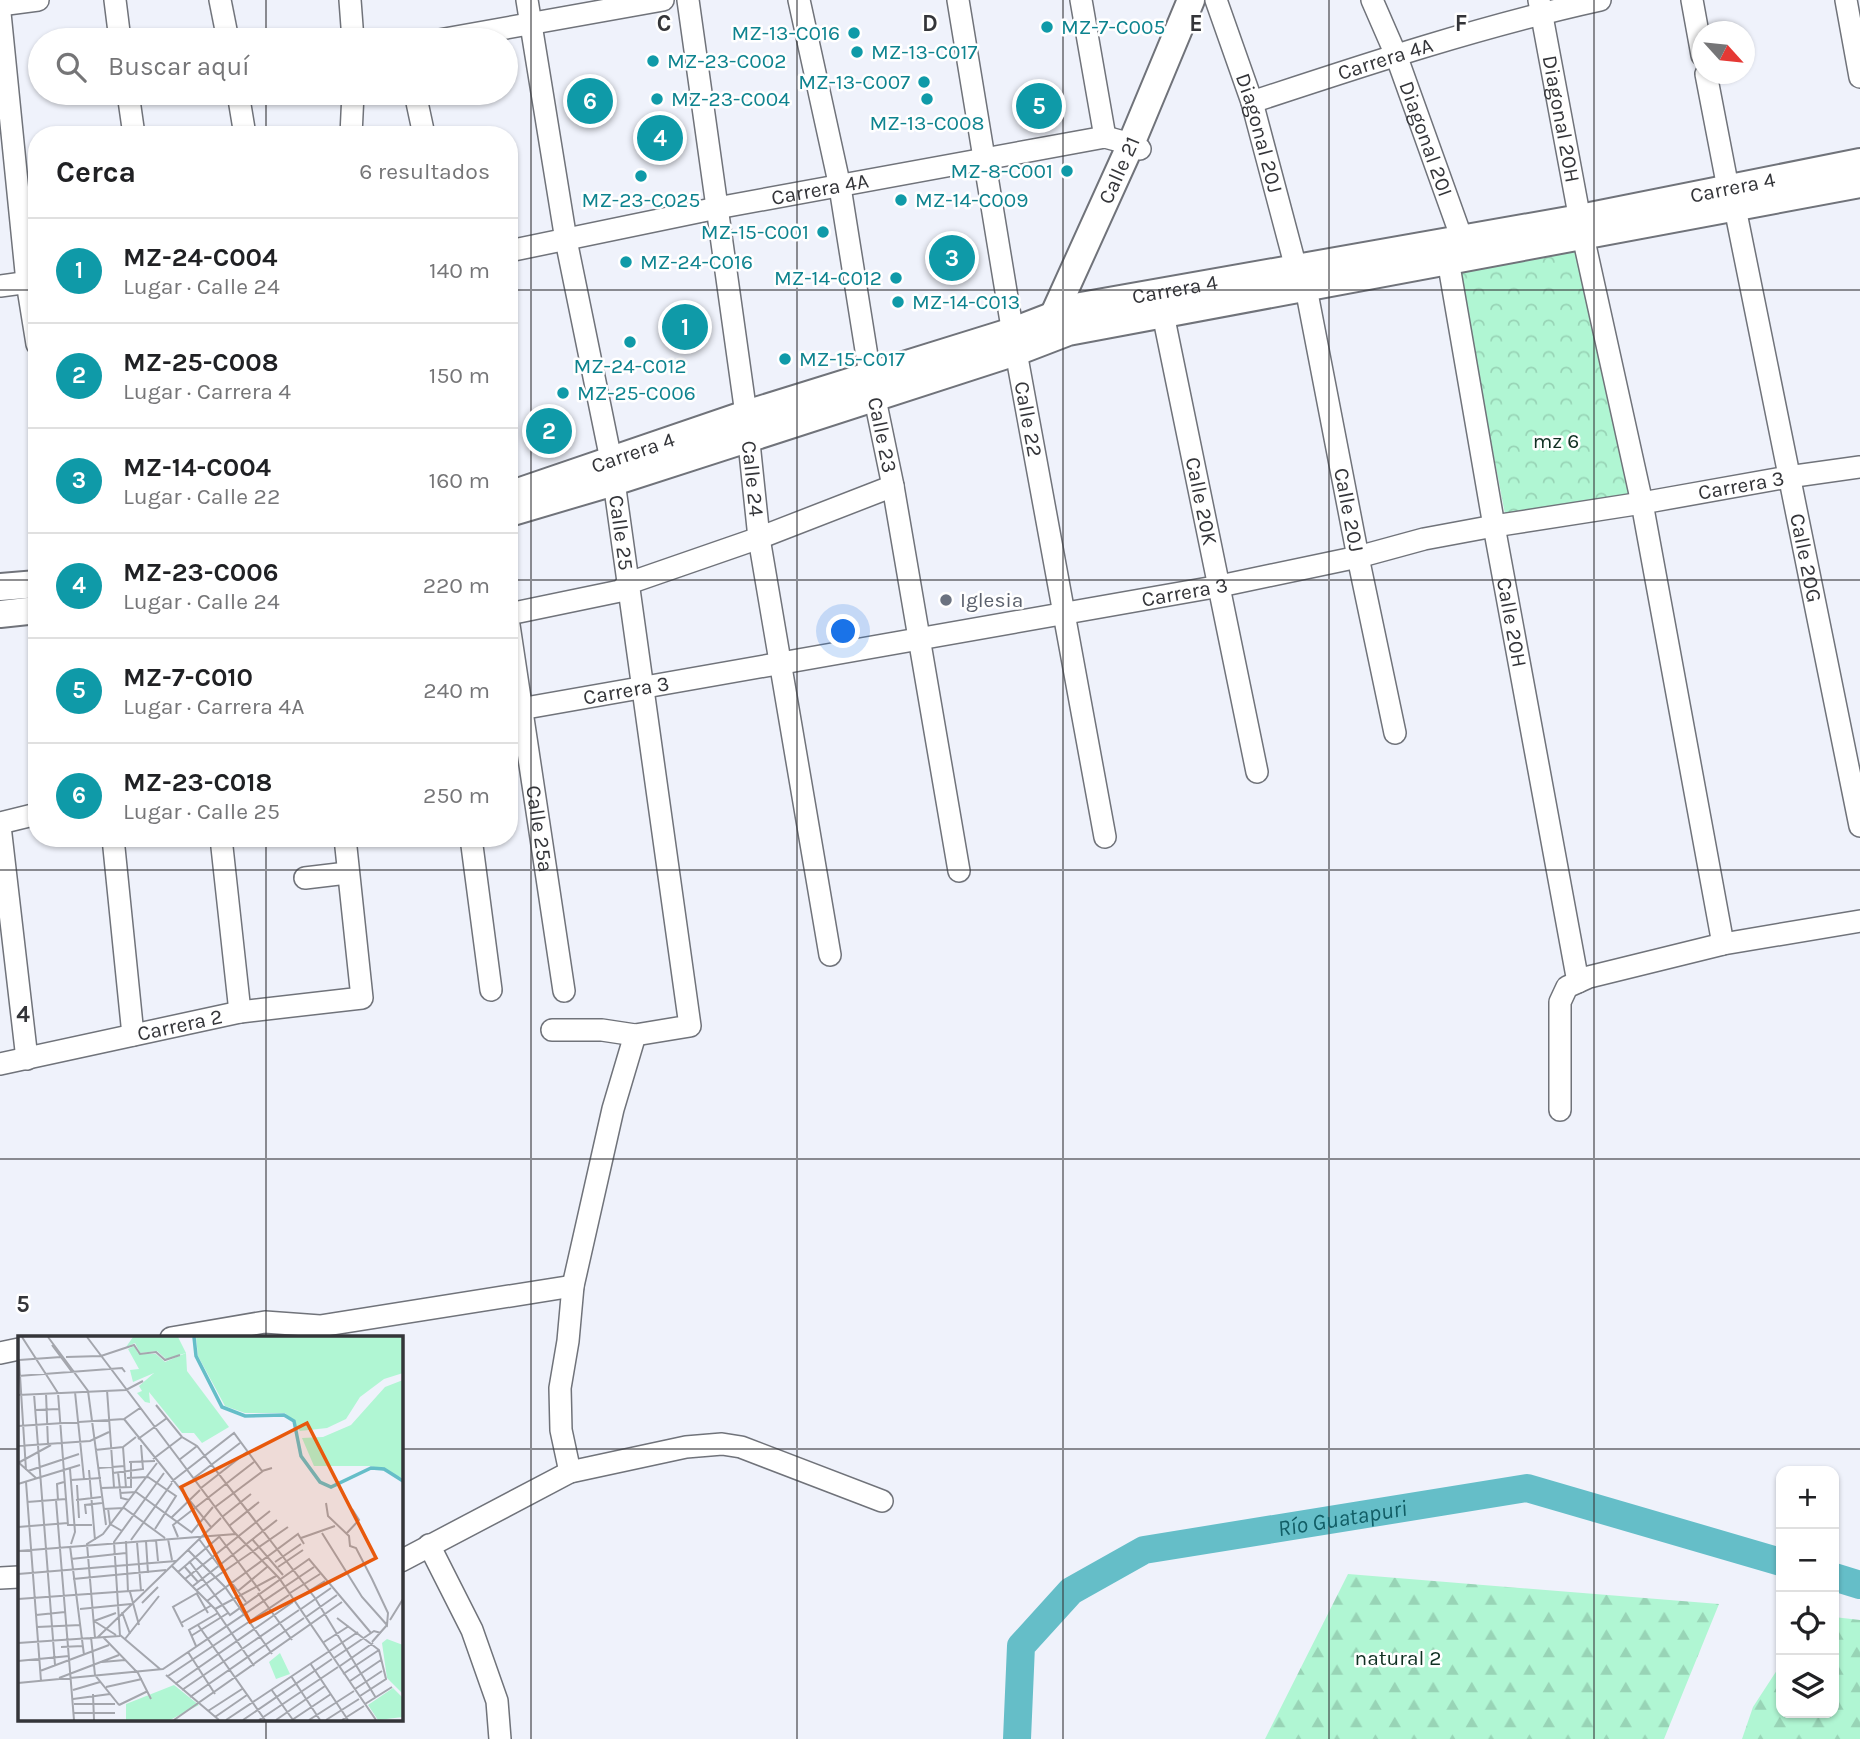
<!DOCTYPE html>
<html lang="es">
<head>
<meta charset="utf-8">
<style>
	body { margin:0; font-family:Karla,sans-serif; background:#f2f2f2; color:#202124 }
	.controls { position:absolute; right:21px; bottom:21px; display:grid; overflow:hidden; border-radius:14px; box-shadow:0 2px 5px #0004 }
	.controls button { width:63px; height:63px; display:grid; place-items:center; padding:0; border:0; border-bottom:2px solid #e0e0e0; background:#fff; color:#202124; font:35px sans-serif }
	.compass { position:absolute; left:1692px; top:21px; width:63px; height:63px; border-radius:50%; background:#fff; box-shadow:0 2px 5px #0004; rotate:117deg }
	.you { position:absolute; left:844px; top:632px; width:24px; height:24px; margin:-18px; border:5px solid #fff; border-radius:50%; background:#1a73e8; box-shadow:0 0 0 10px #1a73e833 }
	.badge { display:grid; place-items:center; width:46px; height:46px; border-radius:50%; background:#79802b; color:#fff; font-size:23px; font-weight:700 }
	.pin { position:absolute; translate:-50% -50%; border:4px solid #fff; box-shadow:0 2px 7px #0006 }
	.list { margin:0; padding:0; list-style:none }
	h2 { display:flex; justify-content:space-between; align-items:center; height:91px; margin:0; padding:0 28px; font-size:30px }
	h2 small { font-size:23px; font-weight:400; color:#757577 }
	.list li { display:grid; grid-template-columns:46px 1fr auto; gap:21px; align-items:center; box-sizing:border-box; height:105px; padding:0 28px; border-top:2px solid #e0e0e0 }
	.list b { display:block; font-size:26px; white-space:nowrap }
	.list p { margin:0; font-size:23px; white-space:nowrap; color:#757577 }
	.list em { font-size:23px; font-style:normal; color:#757577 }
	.icon { flex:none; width:38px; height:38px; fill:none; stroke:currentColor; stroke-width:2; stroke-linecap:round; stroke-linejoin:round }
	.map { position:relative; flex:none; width:1860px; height:1739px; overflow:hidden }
	.search { position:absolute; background:#fff; box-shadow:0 2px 5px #0004; left:28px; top:28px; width:490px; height:77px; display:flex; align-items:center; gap:18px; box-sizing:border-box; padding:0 24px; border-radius:38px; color:#757577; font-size:26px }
	.panel { position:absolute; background:#fff; box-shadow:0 2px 5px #0004; left:28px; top:126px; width:490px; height:721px; border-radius:28px }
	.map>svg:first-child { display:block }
	.forest { fill:url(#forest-firs) }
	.park { fill:url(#park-crowns) }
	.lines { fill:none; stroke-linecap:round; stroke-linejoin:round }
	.river { stroke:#65bec8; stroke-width:28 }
	.minor-casing { stroke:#70737a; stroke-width:24 }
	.major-casing { stroke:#70737a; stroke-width:30 }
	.minor { stroke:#fff; stroke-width:21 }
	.major { stroke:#fff; stroke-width:26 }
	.grid { fill:none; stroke:#343539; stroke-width:2; stroke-opacity:0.55 }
	.culture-dot { fill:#0f9aa8; stroke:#fff; stroke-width:2.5 }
	.worship-dot { fill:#6b7280; stroke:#fff; stroke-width:2.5 }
	.labels { text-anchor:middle; stroke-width:5; stroke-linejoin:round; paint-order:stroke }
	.culture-label { font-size:21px; fill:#0d838f; stroke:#fff; text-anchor:start }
	.street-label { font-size:21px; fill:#343539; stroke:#fff }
	.park-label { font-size:21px; fill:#113123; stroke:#fff }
	.worship-label { font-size:21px; fill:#5b616d; stroke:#fff; text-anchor:start }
	.water-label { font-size:23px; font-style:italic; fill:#115d65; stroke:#fff }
	.inset-river { fill:none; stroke:#65bec8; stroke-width:3.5 }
	.inset-road { fill:none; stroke:#a4a6ad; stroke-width:2 }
	.view { fill:#e8590c; fill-opacity:0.15; stroke:#e8590c; stroke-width:3.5 }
	.inset-edge { fill:none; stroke:#343539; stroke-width:3.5 }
	.grid-label { font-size:23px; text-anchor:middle; font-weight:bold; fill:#343539; stroke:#fff; stroke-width:5; stroke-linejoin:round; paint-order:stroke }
</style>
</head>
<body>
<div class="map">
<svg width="1860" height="1739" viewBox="0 0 1860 1739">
	<defs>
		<pattern id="forest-firs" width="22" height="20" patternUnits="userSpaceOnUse" patternTransform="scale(1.75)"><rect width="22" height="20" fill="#b0f6d3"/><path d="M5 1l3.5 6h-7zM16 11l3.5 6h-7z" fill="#98d4b6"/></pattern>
		<pattern id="park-crowns" width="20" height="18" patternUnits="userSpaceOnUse" patternTransform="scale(1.75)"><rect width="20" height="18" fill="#b0f6d3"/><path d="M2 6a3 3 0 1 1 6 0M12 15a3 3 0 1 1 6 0" fill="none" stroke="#98d4b6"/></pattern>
	</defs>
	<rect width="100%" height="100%" fill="#eff2fb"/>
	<path class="forest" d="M1348 1574 1719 1604 1664 1739H1265Z
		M1834 1617 1860 1620V1739H1742L1753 1707 1781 1664V1713H1834Z"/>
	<path class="park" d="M1580 246 1631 494 1505 514 1457 266Z"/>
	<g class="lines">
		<g class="river">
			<path d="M1834 1577 1860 1585"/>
			<path id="s1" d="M1017 1739 1021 1646 1071 1591 1144 1550 1527 1488 1781 1562"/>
		</g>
		<defs>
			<g id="minor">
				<path d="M115 0 120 40"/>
				<path d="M220 0 228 40"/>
				<path d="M350 0 353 40"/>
				<path id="s2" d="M527 0 566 240 611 460 690 1026 635 1035 602 1030H552"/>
				<path id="s3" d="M688 0 746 414 759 538 830 955"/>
				<path id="s4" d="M799 0 840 187 870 375 893 486 959 871"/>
				<path id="s5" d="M958 0 1016 352 1105 837"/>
				<path d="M1081 0 1105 137"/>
				<path id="s6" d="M1216 0 1252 102 1296 268"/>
				<path id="s7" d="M1372 0 1396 55 1462 239"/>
				<path id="s8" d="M1539 0 1583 236 1642 503 1723 944"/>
				<path d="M1692 0 1702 55"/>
				<path d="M1846 0 1860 77"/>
				<path d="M0 5 38 0"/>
				<path d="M0 13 27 282 37 344"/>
				<path d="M439 40 663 0"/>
				<path d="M1706 74 1728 188"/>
				<path d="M128 93 134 135"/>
				<path d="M238 93 245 135"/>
				<path d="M415 93 424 135"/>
				<path id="s9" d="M1252 102C1367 64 1482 26 1600 0"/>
				<path d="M351 135 353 93"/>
				<path id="s10" d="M1735 208 1860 826"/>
				<path id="s11" d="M509 251 717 208 1105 137 1131 144 1140 149"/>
				<path id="s12" d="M1448 260 1494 526 1578 982"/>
				<path d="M0 286 37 281"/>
				<path id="s13" d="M1306 288 1358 557 1395 733"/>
				<path id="s14" d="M1163 314 1257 772"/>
				<path d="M509 614 620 591 629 583 759 538 893 486"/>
				<path id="s15" d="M509 625 564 991"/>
				<path id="s16" d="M509 711 1220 586 1358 557 1424 539 1494 526 1642 503 1788 477 1860 467"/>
				<path d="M0 823 37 814"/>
				<path d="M0 826 27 1059"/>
				<path d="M113 838 133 1035"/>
				<path d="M221 838 240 1012"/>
				<path d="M471 838 491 990"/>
				<path d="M305 878 347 873"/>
				<path id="s17" d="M0 1064 240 1012 362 998 345 838"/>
				<path d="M1560 1110V1002L1567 987 1589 977 1723 944 1860 921"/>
				<path d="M171 1338 265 1322 320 1326 573 1286"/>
				<path d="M0 1353 19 1349"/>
				<path d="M570 1472 561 1430 560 1388 568 1341 573 1286 613 1109 635 1035"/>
				<path d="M429 1545 472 1630 497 1701 500 1739"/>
				<path d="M401 1561 570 1472 686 1447 722 1444 741 1447 882 1501"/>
				<path d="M0 1578 19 1577"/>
			</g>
			<g id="major">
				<path id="s18" d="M1049 325 1131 144 1191 0"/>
				<path id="s19" d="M509 495 746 414 1013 331 1075 307 1580 218 1860 162"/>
				<path d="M509 513 614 482 1016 352 1068 332 1860 184"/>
				<path d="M0 587 37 584"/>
				<path d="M0 614 37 610"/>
			</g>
		</defs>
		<use href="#minor" class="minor-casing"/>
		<use href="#major" class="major-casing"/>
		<use href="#minor" class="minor"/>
		<use href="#major" class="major"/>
	</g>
	<path class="grid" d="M266 0V40M531 0V1739M797 0V1739M1063 0V1739M1329 0V1739M1594 0V1739M266 93V135M0 290H37M509 290H1860M0 580H37M509 580H1860M266 838V1338M0 870H1860M0 1159H1860M0 1449H19M401 1449H1860M266 1720V1739"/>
	<g class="culture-dot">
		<circle cx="1047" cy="27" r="7"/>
		<circle cx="854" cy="33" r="7"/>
		<circle cx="857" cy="52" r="7"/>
		<circle cx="653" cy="61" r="7"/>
		<circle cx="924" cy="82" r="7"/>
		<circle cx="657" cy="99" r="7"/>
		<circle cx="927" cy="99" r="7"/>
		<circle cx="1067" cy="171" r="7"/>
		<circle cx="641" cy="176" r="7"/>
		<circle cx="901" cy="200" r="7"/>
		<circle cx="823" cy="232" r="7"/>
		<circle cx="626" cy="262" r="7"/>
		<circle cx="896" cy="278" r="7"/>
		<circle cx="898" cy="302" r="7"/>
		<circle cx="630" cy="342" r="7"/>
		<circle cx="785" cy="359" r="7"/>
		<circle cx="563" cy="393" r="7"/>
	</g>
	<circle class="worship-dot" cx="946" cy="600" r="7"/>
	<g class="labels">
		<g class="culture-label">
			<text x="1061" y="34">MZ-7-C005</text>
			<text x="840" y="40" text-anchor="end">MZ-13-C016</text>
			<text x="871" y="59">MZ-13-C017</text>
			<text x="667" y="68">MZ-23-C002</text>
			<text x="910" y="89" text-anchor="end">MZ-13-C007</text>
			<text x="671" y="106">MZ-23-C004</text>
			<text x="927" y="130" text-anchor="middle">MZ-13-C008</text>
			<text x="1053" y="178" text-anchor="end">MZ-8-C001</text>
			<text x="641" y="207" text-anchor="middle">MZ-23-C025</text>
			<text x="915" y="207">MZ-14-C009</text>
			<text x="809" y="239" text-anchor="end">MZ-15-C001</text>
			<text x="640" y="269">MZ-24-C016</text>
			<text x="882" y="285" text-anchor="end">MZ-14-C012</text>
			<text x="912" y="309">MZ-14-C013</text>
			<text x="799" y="366">MZ-15-C017</text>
			<text x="630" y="373" text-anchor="middle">MZ-24-C012</text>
			<text x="577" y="400">MZ-25-C006</text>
		</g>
		<g class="street-label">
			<text dy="7" stroke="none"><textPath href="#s9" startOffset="140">Carrera 4A</textPath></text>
			<text dy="7" stroke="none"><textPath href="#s8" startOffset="121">Diagonal 20H</textPath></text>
			<text dy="7" stroke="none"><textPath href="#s6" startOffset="140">Diagonal 20J</textPath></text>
			<text dy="7" stroke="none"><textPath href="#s7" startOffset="149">Diagonal 20I</textPath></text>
			<text dy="7" stroke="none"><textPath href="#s18" startOffset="170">Calle 21</textPath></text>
			<text dy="7" stroke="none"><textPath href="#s19" startOffset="1265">Carrera 4</textPath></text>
			<text dy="7" stroke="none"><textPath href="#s11" startOffset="317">Carrera 4A</textPath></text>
			<text dy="7" stroke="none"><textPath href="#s19" startOffset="698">Carrera 4</textPath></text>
			<text dy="7" stroke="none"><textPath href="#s5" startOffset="425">Calle 22</textPath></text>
			<text dy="7" stroke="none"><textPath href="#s4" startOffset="443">Calle 23</textPath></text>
			<text dy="7" stroke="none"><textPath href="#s19" startOffset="131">Carrera 4</textPath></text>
			<text dy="7" stroke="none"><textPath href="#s3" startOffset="483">Calle 24</textPath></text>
			<text dy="7" stroke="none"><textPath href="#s16" startOffset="1253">Carrera 3</textPath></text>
			<text dy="7" stroke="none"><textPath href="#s14" startOffset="191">Calle 20K</textPath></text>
			<text dy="7" stroke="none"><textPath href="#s13" startOffset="226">Calle 20J</textPath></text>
			<text dy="7" stroke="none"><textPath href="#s2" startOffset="541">Calle 25</textPath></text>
			<text dy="7" stroke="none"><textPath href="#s10" startOffset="357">Calle 20G</textPath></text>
			<text dy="7" stroke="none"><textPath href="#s16" startOffset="686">Carrera 3</textPath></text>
			<text dy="7" stroke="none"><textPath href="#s12" startOffset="368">Calle 20H</textPath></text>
			<text dy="7" stroke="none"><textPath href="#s16" startOffset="119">Carrera 3</textPath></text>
			<text dy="7" stroke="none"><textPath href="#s15" startOffset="206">Calle 25a</textPath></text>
			<text dy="7" stroke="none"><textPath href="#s17" startOffset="184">Carrera 2</textPath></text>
		</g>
		<g class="park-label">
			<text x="1556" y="448">mz 6</text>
			<text x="1398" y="1665">natural 2</text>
		</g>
		<g class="worship-label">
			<text x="960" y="607">Iglesia</text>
		</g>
		<g class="water-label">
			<text dy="8" stroke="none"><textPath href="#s1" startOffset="452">Río Guatapuri</textPath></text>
		</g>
	</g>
	<g transform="translate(18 1336)">
		<rect width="385" height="385" fill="#eff2fb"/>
		<path d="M369 303 385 309V358L369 342 364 307ZM375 352 385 362V381L360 384 350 369Z" fill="#b0f6d3"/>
		<path d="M115 1H160L168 17 148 23 139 15 122 17 117 7 108 11ZM178 1H385V37L366 43 342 61 328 83 309 92 282 95 267 77H227L207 70 180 20ZM116 10 120 17 138 18 147 26 168 17 169 35 211 91 184 107 176 97H164L131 56 132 67 127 66 119 57 124 55 121 50 136 37 115 46 112 34 121 33 110 13ZM385 44V142L353 130H296L284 102 305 101 333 89 367 51Z" fill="#b0f6d3"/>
		<path d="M262 317 272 338 258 343 251 326ZM156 349 181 369 152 384H108V368Z" fill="#b0f6d3"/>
		<path class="inset-river" d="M176 1 178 20 204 71 227 80 266 79 276 85 283 120 302 146 313 151 353 132 366 133 385 145"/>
		<path class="inset-road" d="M4 1 40 57 50 189H74M30 1 70 55 88 189M69 1 216 196 261 242 358 384M34 9 54 36M48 21 83 20 116 9 122 18 138 16 147 24 162 19M1 24 8 134M1 24 43 21M0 40 104 32 107 36M89 54 96 151M57 56 66 143M28 57 30 109M16 58 37 329M0 59 108 54 125 45M138 69 164 101 179 110 297 262 358 362M17 74 41 73M106 83 193 191M0 90 106 83 122 72M120 103 149 82M0 110 72 105 91 96M105 111 108 152M77 114 105 111 118 101M135 123 164 101M161 124 179 110M0 126 18 142M111 126 137 125M0 127 33 109M81 132 107 130M52 133 57 196 53 208M71 134 77 204M10 135 61 118M100 136 103 162 111 164M95 137 125 133 123 109M109 142 130 141 158 160 137 193M176 142 222 107M53 144 83 142M8 146 23 345M153 146 216 97 244 135 254 132M0 148 62 129M59 149 61 182M83 152 113 151V125M183 152 229 116M102 157 118 156 173 196M38 164 56 384M40 164 39 148 46 146M58 164 83 161M9 166 48 163M197 171 245 135M90 172 92 188 104 195M85 173 106 172 147 202M68 178 67 169 84 167M204 181 233 158M153 182 182 154M211 190 241 166M0 191 50 187M173 197 195 171M304 197 344 261 369 289 370 277 354 243 338 212 332 210 331 200 310 180 308 167M328 198 341 184 334 173M200 199 242 255M160 201 155 189 236 126M283 202 317 190M150 203 154 224M181 203 228 266M234 203 265 239M113 204 154 147M138 204 140 225M108 205 110 256M128 205 130 237M119 206 123 255M52 210 66 319M170 214 207 251 254 318M0 215 218 198M53 223 108 217M171 225 212 279 291 223 353 297M257 226 283 208M153 229 197 273 236 330M166 230 180 246M260 231 285 214M160 236 201 201M0 238 158 225M55 243 148 234M167 243 252 175M175 250 259 184M179 254 270 191M220 255 249 231M112 256 121 289M240 257 274 304M272 257 302 238M179 258 190 277M0 263 126 254M277 264 307 245M189 265 280 198 286 208M124 267 140 251M62 273 113 268M197 273 258 240M283 273 313 252M104 276 112 298M18 279 47 276M288 281 319 259M319 282 361 314 368 343 342 360M372 284 385 263M76 285 98 299M76 285 98 277M163 287 194 269M180 289 247 384M19 291 63 289M165 291 155 271 181 256M102 299 142 333M102 300 96 206 146 137M173 300 210 277M73 301 77 339 101 369M80 301 203 182M85 301 120 337 133 363M77 302 69 208 85 198 139 127M107 303 141 260M306 306 331 290M354 306 369 289M0 307 102 300M178 310 171 294 200 277M43 311 65 310M170 316 197 358M316 322 356 295 363 297M0 325 51 320M84 326 107 324M292 327 330 384M322 330 355 307M22 335 91 309M325 338 361 314M148 339 201 384M150 340 271 259M273 340 302 384M41 342 101 319M332 345 363 324M0 347 145 333 296 231M157 348 275 266M88 351 124 343M253 353 275 384M337 353 364 335M55 354 82 346M164 354 281 274M75 358 76 384M172 361 286 282M55 363 92 358M56 368H97M347 368 374 351M101 369 130 355M190 375 224 353M56 377H97M197 381 229 359M156 384 324 266M208 384 340 296M225 384 314 323M241 384 320 331M258 384 307 350M274 384 313 358M291 384 336 355M308 384 341 363M324 384 346 370"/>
		<path class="view" d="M289 87 358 222 232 286 163 151Z"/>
		<rect width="385" height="385" class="inset-edge"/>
	</g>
	<g class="grid-label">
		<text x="664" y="31">C</text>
		<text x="930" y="31">D</text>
		<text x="1196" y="31">E</text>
		<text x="1461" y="31">F</text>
		<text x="23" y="1022">4</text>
		<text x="23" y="1312">5</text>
	</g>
</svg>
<div class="controls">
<button>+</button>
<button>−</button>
<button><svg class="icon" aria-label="locate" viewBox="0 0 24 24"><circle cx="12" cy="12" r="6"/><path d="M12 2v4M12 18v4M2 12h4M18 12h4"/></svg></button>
<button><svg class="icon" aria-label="layers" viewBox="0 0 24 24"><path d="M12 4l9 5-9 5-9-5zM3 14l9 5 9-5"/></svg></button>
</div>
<svg class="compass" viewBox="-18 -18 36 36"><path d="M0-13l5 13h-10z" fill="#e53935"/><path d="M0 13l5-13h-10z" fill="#757577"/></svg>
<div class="you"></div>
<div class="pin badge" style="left:685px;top:327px;background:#0f9aa8">1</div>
<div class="pin badge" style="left:549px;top:431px;background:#0f9aa8">2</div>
<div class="pin badge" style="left:952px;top:258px;background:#0f9aa8">3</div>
<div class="pin badge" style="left:660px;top:138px;background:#0f9aa8">4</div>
<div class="pin badge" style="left:1039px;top:106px;background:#0f9aa8">5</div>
<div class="pin badge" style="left:590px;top:101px;background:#0f9aa8">6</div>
<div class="search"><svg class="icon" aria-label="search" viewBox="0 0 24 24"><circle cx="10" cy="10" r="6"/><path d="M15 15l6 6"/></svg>Buscar aquí</div>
<section class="panel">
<h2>Cerca<small>6 resultados</small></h2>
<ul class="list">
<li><span class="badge" style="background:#0f9aa8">1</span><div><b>MZ-24-C004</b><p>Lugar · Calle 24</p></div><em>140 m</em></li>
<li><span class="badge" style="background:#0f9aa8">2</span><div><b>MZ-25-C008</b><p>Lugar · Carrera 4</p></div><em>150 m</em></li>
<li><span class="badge" style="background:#0f9aa8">3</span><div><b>MZ-14-C004</b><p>Lugar · Calle 22</p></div><em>160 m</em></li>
<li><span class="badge" style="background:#0f9aa8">4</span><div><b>MZ-23-C006</b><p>Lugar · Calle 24</p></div><em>220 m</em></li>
<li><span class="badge" style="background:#0f9aa8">5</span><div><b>MZ-7-C010</b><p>Lugar · Carrera 4A</p></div><em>240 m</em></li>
<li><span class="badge" style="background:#0f9aa8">6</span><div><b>MZ-23-C018</b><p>Lugar · Calle 25</p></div><em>250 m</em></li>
</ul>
</section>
</div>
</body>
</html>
